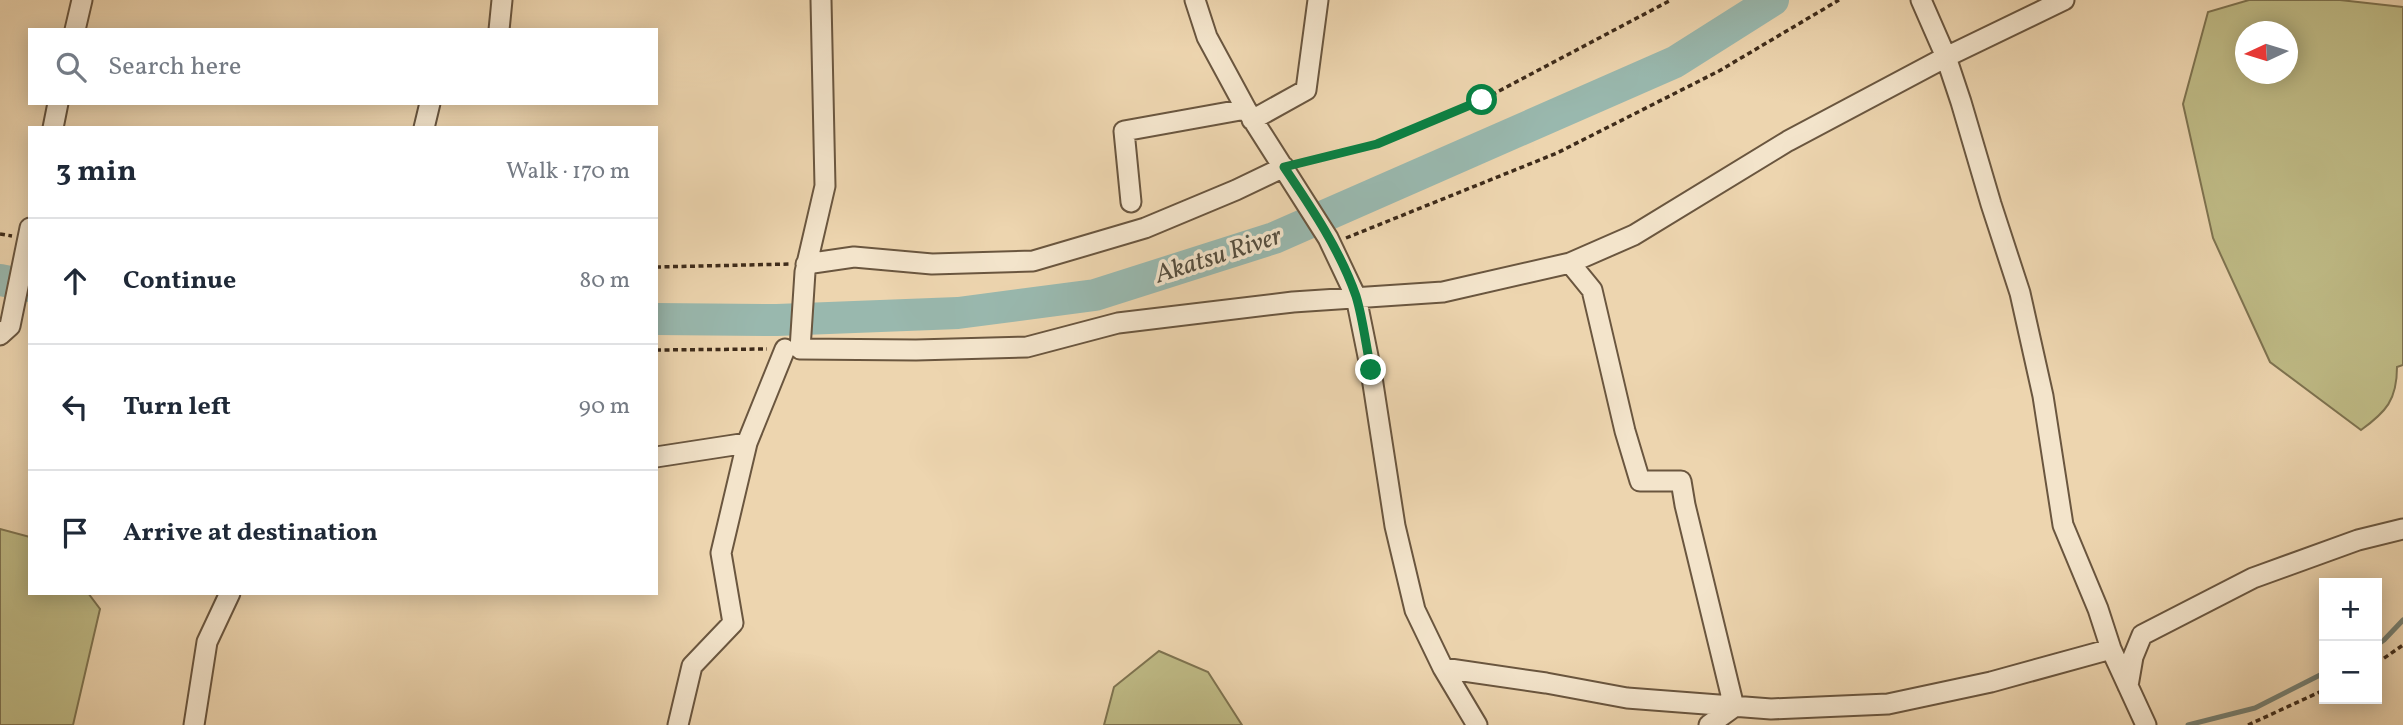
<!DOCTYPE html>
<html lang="en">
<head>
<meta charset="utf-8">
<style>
	body { margin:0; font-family:Vollkorn,serif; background:#f2f2f3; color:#1f2937 }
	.controls { position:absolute; right:21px; bottom:21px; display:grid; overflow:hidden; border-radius:0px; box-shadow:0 4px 18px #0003 }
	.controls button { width:63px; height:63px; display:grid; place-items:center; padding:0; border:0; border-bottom:2px solid #e0e1e3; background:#fff; color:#1f2937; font:35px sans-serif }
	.compass { position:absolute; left:2235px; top:21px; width:63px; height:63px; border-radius:50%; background:#fff; box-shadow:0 4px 18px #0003; rotate:266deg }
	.stop { position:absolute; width:21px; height:21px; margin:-16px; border:5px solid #0b8043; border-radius:50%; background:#fff }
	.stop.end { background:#0b8043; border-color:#fff; box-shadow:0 2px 7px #0008 }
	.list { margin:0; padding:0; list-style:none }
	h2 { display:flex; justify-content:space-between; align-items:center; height:91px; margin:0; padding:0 28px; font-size:30px }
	h2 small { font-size:23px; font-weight:400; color:#747a83 }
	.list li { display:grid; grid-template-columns:46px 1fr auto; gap:21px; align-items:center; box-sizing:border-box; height:126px; padding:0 28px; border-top:2px solid #e0e1e3 }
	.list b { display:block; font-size:26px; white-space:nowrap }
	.list em { font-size:23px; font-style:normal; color:#747a83 }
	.icon { flex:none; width:38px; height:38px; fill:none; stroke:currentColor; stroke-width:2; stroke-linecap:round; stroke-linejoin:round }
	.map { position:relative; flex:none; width:2403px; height:725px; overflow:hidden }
	.search { position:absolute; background:#fff; box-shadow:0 4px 18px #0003; left:28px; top:28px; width:630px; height:77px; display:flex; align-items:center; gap:18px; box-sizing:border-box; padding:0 24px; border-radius:0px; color:#747a83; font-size:26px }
	.panel { position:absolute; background:#fff; box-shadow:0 4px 18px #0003; left:28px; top:126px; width:630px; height:469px; border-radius:0px }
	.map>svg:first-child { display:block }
	.green { fill:#bfbb86; stroke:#7e7350; stroke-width:2; fill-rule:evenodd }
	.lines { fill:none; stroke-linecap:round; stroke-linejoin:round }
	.stream { stroke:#758073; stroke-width:5 }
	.river { stroke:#99b8ae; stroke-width:32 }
	.street-casing { stroke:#6a563f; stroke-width:23 }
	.path { stroke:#3e2b1a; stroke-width:3.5; stroke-dasharray:5 3.5; stroke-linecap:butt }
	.street { stroke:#f3e4cb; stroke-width:19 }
	.route { stroke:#0b8043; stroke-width:9 }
	.labels { text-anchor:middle; stroke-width:7; stroke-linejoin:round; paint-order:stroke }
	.water-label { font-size:26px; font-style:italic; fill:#554e3f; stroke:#f3e4cb }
</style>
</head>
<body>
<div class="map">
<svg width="2403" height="725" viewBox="0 0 2403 725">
	<rect width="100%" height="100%" fill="#edd5af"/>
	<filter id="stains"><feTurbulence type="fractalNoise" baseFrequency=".00286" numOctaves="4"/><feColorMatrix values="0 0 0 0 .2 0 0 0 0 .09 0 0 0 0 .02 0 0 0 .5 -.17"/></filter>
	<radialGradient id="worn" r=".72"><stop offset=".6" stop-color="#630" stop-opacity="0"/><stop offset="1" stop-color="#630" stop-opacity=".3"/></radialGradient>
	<path class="green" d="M2249 0H2340L2403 7V365L2397 367C2397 400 2386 412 2361 430L2270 362 2213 238 2183 104 2208 12ZM2246 32H2288V74H2246Z
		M0 529 30 537V593H88L100 609 73 725H0Z
		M1159 651 1208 672 1242 725H1104L1114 687Z"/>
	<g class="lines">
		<path class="stream" d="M2377 645 2384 640 2403 620
			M2188 725 2255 708 2324 673"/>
		<path class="river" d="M0 280 30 286
			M656 319 777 320 958 313 1095 295 1274 238 1675 62 1773 0"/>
		<defs>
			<path id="street" d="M821 0 825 186 805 272 800 349 916 350 1027 347 1118 323 1293 302 1443 292 1570 263 1634 235 1788 141 1946 57 2064 0
				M1195 0 1207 37 1246 109 1328 238 1356 297 1371 371 1395 526 1415 610 1443 668 1477 725
				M1921 0 1946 57 1961 102 1991 204 2020 293 2043 396 2063 525 2098 609 2111 649 2146 725
				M75 30 82 0
				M499 30 502 0
				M1252 120 1306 90 1318 0
				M53 128 58 103
				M424 128 430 103
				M1131 202 1124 131 1246 109
				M1570 263 1592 290 1625 431 1640 481H1681L1685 505 1734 707
				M806 264 854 257 932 264 1033 261 1145 228 1236 190 1284 167
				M0 335 10 326 30 228
				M656 457 747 443
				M1443 668 1546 683 1627 698 1771 709 1888 704 1991 682 2111 649
				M2128 686 2133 657 2142 635 2253 578 2358 540 2403 529
				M194 725 207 642 230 593
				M678 725 692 666 733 623 721 553 747 443 785 349
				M1709 725 1734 707"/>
		</defs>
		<use href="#street" class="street-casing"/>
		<path class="path" d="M1300 163 1377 144 1482 100 1671 0
			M0 234 12 236
			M1346 238 1557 153 1719 71 1839 0
			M656 267 791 264
			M656 350 767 349
			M2377 663 2403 645
			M2248 725 2324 690"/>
		<use href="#street" class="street"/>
	</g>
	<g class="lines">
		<path class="route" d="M1371 370C1366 346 1363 319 1356 296 1340 250 1311 207 1284 167L1377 144 1482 100"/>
	</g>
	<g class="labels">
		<g class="water-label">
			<text transform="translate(1218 254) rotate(-18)" y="9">Akatsu River</text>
		</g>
	</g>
	<rect width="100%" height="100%" filter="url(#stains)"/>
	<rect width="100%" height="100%" fill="url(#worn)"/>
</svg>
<div class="controls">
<button>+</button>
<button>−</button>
</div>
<svg class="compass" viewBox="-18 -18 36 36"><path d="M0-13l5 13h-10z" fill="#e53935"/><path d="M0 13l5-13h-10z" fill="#747a83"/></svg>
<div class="stop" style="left:1482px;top:100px"></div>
<div class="stop end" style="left:1371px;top:370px"></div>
<div class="search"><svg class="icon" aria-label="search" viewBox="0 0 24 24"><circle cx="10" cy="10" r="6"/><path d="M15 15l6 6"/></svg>Search here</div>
<section class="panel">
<h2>3 min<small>Walk · 170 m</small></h2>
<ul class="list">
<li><svg class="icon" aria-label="ahead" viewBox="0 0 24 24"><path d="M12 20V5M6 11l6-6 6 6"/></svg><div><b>Continue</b></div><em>80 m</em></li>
<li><svg class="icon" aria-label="left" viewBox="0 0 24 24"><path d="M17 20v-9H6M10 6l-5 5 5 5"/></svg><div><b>Turn left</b></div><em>90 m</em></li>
<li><svg class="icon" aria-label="arrive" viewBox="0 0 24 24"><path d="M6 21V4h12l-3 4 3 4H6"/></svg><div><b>Arrive at destination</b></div></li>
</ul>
</section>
</div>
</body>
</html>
